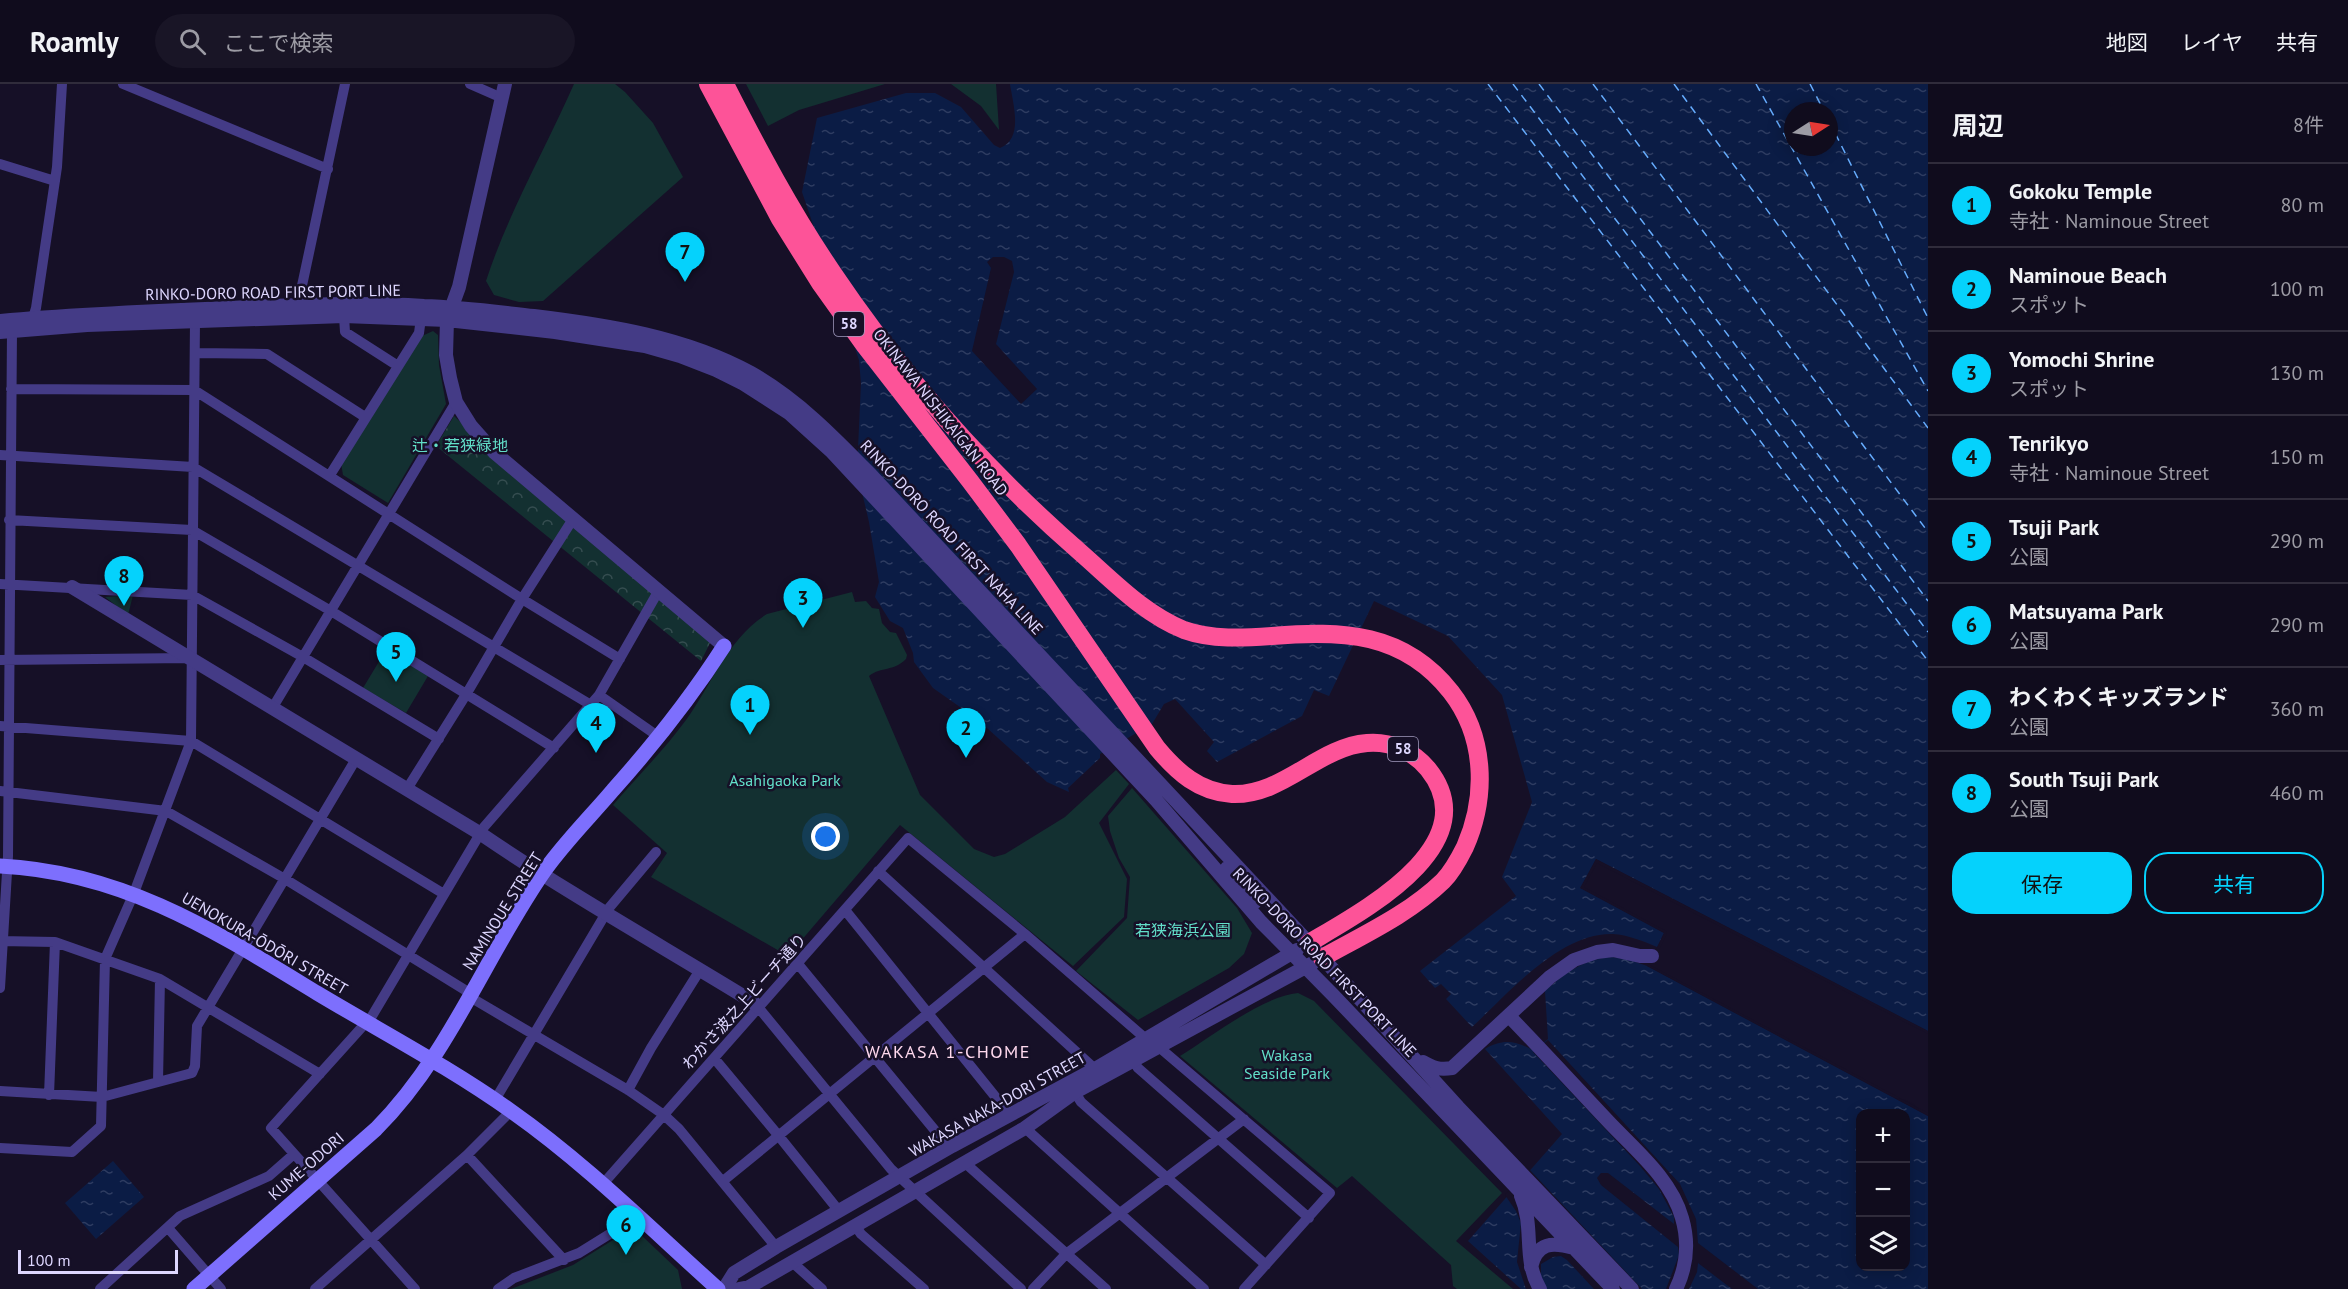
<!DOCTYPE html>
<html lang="ja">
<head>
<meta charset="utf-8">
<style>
	body { margin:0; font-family:"PT Sans","Noto Sans JP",sans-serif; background:#191526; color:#f1f3f6 }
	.controls { position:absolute; right:18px; bottom:18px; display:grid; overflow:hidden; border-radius:12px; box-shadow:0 3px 15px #0003 }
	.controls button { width:54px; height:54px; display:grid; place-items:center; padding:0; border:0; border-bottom:2px solid #302c3b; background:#100c1d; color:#f1f3f6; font:30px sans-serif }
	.compass { position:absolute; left:1784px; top:18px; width:54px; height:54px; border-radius:50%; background:#100c1d; box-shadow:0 3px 15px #0003; rotate:78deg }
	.scale { position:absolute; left:18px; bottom:15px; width:160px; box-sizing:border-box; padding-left:6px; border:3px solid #ded7ff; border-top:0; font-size:16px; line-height:21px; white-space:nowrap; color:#ded7ff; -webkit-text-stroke:4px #161027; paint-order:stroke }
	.you { position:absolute; left:826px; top:753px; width:21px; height:21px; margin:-15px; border:4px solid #fff; border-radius:50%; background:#1a73e8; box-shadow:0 0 0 9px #1a73e833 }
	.badge { display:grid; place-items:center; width:39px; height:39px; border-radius:50%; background:#05d2fc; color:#111; font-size:20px; font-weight:700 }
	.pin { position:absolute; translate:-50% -50px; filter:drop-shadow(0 2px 3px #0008) }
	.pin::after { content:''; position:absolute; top:32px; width:21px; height:18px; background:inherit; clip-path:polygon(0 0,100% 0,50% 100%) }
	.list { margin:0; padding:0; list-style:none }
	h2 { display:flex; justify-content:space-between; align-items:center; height:78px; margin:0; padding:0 24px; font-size:26px }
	h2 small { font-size:20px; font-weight:400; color:#9c9ba4 }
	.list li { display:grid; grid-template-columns:39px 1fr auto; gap:18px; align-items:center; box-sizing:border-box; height:84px; padding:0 24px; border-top:2px solid #302c3b }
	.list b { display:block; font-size:22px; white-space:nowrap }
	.list p { margin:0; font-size:20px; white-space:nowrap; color:#9c9ba4 }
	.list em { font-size:20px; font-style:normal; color:#9c9ba4 }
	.actions { display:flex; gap:12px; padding:18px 24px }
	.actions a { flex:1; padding:14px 0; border:2px solid #05d2fc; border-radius:24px; text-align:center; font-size:21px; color:#05d2fc }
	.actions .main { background:#05d2fc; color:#111 }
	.icon { flex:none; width:33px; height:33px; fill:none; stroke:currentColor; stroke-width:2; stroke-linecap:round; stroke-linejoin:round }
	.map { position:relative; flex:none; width:1928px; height:1205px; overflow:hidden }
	header { display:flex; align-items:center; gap:36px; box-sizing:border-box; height:84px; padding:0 30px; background:#100c1d; border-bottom:2px solid #302c3b }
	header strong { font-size:28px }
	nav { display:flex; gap:33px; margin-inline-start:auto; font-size:21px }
	.search { width:420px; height:54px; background:#191526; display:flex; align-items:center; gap:15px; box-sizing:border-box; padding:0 21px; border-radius:33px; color:#9c9ba4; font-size:22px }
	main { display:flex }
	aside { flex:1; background:#100c1d }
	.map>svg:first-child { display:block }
	.green { fill:#133031 }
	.forest { fill:url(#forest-crowns) }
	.water { fill:url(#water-ripples); fill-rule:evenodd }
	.pier { fill:#161027 }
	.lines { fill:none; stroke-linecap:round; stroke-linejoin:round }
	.ferry { stroke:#66acfd; stroke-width:1.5; stroke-dasharray:8 6; stroke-linecap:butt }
	.minor { stroke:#443b86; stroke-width:10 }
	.tertiary { stroke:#443b86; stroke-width:14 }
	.secondary { stroke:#7d6ffd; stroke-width:15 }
	.motorway { stroke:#fd5398; stroke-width:18 }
	.labels { text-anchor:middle; stroke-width:5; stroke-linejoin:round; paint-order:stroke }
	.shield { fill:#161027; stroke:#a29bbe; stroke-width:1.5 }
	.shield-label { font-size:15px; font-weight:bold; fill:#ded7ff }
	.street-label { font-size:16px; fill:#ded7ff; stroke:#161027 }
	.park-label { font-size:16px; fill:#62dfc9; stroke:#161027 }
	.neighbourhood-label { font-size:18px; letter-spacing:1.5px; fill:#ffd9ee; stroke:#161027 }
</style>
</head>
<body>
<header>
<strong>Roamly</strong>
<div class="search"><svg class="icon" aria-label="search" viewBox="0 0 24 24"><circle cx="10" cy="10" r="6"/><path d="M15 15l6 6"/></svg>ここで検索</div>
<nav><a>地図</a><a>レイヤ</a><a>共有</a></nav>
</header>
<main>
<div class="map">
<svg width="1928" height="1205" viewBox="0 0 1928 1205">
	<defs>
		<pattern id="forest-crowns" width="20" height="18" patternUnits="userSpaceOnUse" patternTransform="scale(1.5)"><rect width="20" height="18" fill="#133031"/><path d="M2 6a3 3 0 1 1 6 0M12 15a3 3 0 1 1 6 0" fill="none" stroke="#354d50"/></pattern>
		<pattern id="water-ripples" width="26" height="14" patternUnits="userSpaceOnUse" patternTransform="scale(1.5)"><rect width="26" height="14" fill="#0b1c45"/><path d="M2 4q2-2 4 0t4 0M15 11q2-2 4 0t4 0" fill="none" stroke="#2e3c61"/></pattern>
	</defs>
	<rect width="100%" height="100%" fill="#161027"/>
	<path class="green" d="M574 0H615L625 8 653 39 683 93 543 217 519 218 494 211 486 197C508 129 545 66 574 0Z
		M746 0H885L799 26 768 42Z
		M951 0H996L999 46 981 22Z
		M433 247 438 251 439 281 446 320 388 419 343 391 341 379 422 252Z
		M852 508 855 518 866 517 872 524 879 525 882 539 890 548 896 549 907 571 906 575C893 588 882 582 869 592L920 711 974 765 994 773 1005 770 1065 733 1116 686 1129 700 1099 739 1127 795 1124 833 1073 882 900 741 788 872 651 793 667 769 613 721C637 693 664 666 686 636 712 600 728 554 767 530Z
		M133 511 128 531 105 513Z
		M386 566 428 592 406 629 363 604Z
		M1132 704 1237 824 1252 849 1244 870 1229 884 1138 936 1076 887 1127 834 1130 793 1119 774 1110 747 1108 732Z
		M1298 909 1314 917 1502 1109 1456 1157 1513 1205H1457L1453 1202 1451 1181 1352 1092 1337 1104 1180 972C1211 953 1263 912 1298 909Z
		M629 1146 639 1149 678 1186 682 1205H511L573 1181Z"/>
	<path class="forest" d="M454 332 523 397 711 557 701 577 436 362Z"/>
	<path class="water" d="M1010 0H1928V947L1596 775 1581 804 1664 849 1657 863C1643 857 1628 851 1613 850 1560 848 1508 910 1472 943L1446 915 1451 910 1441 900 1435 904 1420 887 1516 812 1502 793 1532 718 1502 611 1448 552 1374 517 1329 612 1314 606 1302 632 1217 678 1207 667 1214 658 1175 615 1164 620 1152 640 1100 670V674L1068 704 1069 708 1047 698 977 635 933 604 914 578 913 569 903 544 890 537 875 513 879 498 869 438 857 387 861 299 859 276 802 108 817 34 906 9H935L961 23 994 61 1000 64C1024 55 1013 20 1010 0ZM1793 27H1829V63H1793Z
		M1612 873 1630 876 1647 882 1928 1032V1205H1521L1468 1157 1562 1050 1485 965C1503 954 1517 957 1534 967L1548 955 1545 907C1566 888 1584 875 1612 873ZM1860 1030H1906V1182H1860Z
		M113 1077 144 1113 96 1155 65 1119Z"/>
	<path class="pier" d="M993 173H1004L1012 177 1014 188 996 260 1037 305 1021 320 972 267 991 184 987 178Z
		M1596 775 1928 947V950L1597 779 1584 803 1666 847 1667 850 1660 864 1656 866 1664 849 1580 804Z
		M1648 880 1928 1029V1032L1647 882Z
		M1548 956 1680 1100 1696 1135 1698 1159 1758 1205H1732L1698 1179 1697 1188 1689 1205H1666L1679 1171 1678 1163 1601 1101 1597 1094 1601 1089H1608L1674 1140V1133L1659 1105 1640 1082 1533 968Z
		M1528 1084 1642 1205H1594L1567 1176 1561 1172 1553 1173 1541 1180V1194L1547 1205H1526L1517 1178 1521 1139 1516 1127 1505 1111Z"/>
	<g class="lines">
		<path class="ferry" d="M1488 0 1928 577
			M1513 0 1928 548
			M1539 0 1928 517
			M1593 0 1928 448
			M1674 0 1928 344
			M1756 0 1928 307
			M1810 0 1824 27
			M1829 37 1928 234"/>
		<path class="minor" d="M123 0 328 85
			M470 0 502 14
			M0 80 55 97
			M300 227V211L345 0
			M344 232 345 248 398 282
			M196 269 267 270 365 333
			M11 305 194 306 522 515 620 575
			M0 371 193 383 591 621
			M330 391 419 249 421 234
			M9 436 192 446 331 527 554 664
			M0 500 192 511 303 573 439 655
			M0 576 189 574
			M599 611 659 653
			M273 623 456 318
			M0 642 191 657 444 810
			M407 705 467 609 522 515 573 435
			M0 707 166 727 285 795 465 906 475 916 628 1006 664 1031 679 1045 776 1163
			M878 787 1095 985
			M845 826 1010 1031
			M0 857 55 858 160 895 320 990
			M798 880 942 1055 952 1062
			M0 904 8 772 12 247 33 234 36 224 57 83 62 0
			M758 923 891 1085 1021 1205
			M1160 964 1330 1109 1244 1205
			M714 974 778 1051 839 1127
			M1133 977 1138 984 1309 1134
			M158 998 160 895
			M1071 1002 1081 1018 1266 1181
			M628 1006 651 964 700 886
			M0 1007 102 1013 192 989 195 982 197 942 356 675
			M49 1011 55 858
			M495 1016 609 824 656 768
			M1025 1044 1204 1205
			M0 1064 72 1068 101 1042 105 875 134 809 191 657 195 237
			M467 1071 564 1176
			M964 1078 1106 1205
			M723 1097 1025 850
			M602 1101 908 754 1025 850 1146 955
			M856 1143 861 1150 924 1205
			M168 1144 221 1205
			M792 1178 822 1205
			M100 1205 180 1132 269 1092 294 1070
			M315 1205 467 1071 511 1027
			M415 1205 271 1044 372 932 484 743 599 611 659 506
			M498 1205 514 1194 579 1169 637 1133
			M1033 1205 1066 1170 1244 1035"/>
		<path class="tertiary" d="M505 0 459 203 447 236 446 271 450 294 456 318 471 342 495 369 724 562
			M0 237C77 230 153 227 230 224 295 221 359 218 424 222 461 223 497 228 534 232 608 241 685 253 751 289 797 315 834 353 870 390L1309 859 1458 1023 1632 1205
			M0 248 87 241 344 232 447 236 555 248 645 262 680 272 716 286 744 300 789 329 831 367 1156 716 1261 838 1333 911 1613 1205
			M72 503 481 750C569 810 662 862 753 918L758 923
			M1227 784 1255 818
			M1509 932C1542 966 1574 1001 1607 1036 1634 1065 1671 1094 1682 1134 1689 1158 1687 1182 1676 1205
			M1423 978C1433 984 1440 986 1452 984L1550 893 1574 876 1597 868 1613 866 1640 872H1652
			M1521 1112C1535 1144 1522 1175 1540 1205
			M1531 1183C1537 1158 1552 1158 1574 1164
			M724 1205 734 1189 776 1163 952 1062 1095 985 1297 866
			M739 1205 749 1203 1025 1044 1075 1008 1313 879"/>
		<path class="secondary" d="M0 782C123 788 215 847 317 909 382 948 449 983 511 1027 585 1079 650 1144 718 1205
			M194 1205 376 1045C450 971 486 870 545 786 565 758 591 732 613 706 655 659 690 615 724 562"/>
		<path class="motorway" d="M708 0 780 135 820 199 865 262 970 397 1018 461 1157 664C1177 688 1199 708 1232 710 1283 712 1318 663 1367 659 1391 657 1413 667 1428 685 1489 761 1361 828 1309 859
			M725 0C758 65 792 129 833 189 903 293 987 387 1081 469 1113 497 1144 530 1184 546 1212 556 1244 554 1272 552 1342 546 1404 548 1451 608 1486 653 1487 713 1465 763 1459 775 1452 788 1443 797 1409 830 1363 851 1322 874"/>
	</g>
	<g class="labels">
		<g class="shield">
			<rect x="834" y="228" width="30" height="24" rx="4.5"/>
			<rect x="1388" y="653" width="30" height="24" rx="4.5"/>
		</g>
		<g class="shield-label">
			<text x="849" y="245">58</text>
			<text x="1403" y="670">58</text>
		</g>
		<g class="street-label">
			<text transform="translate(273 208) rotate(-1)" y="6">RINKO-DORO ROAD FIRST PORT LINE</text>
			<text transform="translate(941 328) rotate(52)" y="6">OKINAWA NISHIKAIGAN ROAD</text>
			<text transform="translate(952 453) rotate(47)" y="6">RINKO-DORO ROAD FIRST NAHA LINE</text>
			<text transform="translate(502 827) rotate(-58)" y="6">NAMINOUE STREET</text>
			<text transform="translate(265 859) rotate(30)" y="6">UENOKURA-ŌDŌRI STREET</text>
			<text transform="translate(1325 878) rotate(46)" y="6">RINKO-DORO ROAD FIRST PORT LINE</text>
			<text transform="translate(744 917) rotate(-48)" y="6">わかさ波之上ビーチ通り</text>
			<text transform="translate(997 1020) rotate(-29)" y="6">WAKASA NAKA-DORI STREET</text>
			<text transform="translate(306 1082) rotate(-41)" y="6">KUME-ODORI</text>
		</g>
		<g class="park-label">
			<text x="460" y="367">辻・若狭緑地</text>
			<text x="785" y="702">Asahigaoka Park</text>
			<text x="1183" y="852">若狭海浜公園</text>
			<text x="1287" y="977">Wakasa<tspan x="1287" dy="18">Seaside Park</tspan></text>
		</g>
		<g class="neighbourhood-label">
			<text x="948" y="974">WAKASA 1-CHOME</text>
		</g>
	</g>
</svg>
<div class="controls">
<button>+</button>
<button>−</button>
<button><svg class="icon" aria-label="layers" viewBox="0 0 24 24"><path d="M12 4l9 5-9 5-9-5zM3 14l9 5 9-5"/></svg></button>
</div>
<svg class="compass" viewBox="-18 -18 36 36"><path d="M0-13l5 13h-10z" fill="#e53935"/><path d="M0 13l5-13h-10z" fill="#9c9ba4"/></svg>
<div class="scale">100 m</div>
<div class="you"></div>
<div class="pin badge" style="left:750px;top:651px">1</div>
<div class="pin badge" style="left:966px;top:674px">2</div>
<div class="pin badge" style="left:803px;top:544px">3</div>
<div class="pin badge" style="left:596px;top:669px">4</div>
<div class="pin badge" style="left:396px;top:598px">5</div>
<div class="pin badge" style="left:626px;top:1171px">6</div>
<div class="pin badge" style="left:685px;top:198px">7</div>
<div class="pin badge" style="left:124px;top:522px">8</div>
</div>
<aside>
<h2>周辺<small>8件</small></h2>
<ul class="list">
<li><span class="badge">1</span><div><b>Gokoku Temple</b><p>寺社 · Naminoue Street</p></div><em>80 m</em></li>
<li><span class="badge">2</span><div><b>Naminoue Beach</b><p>スポット</p></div><em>100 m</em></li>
<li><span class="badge">3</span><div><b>Yomochi Shrine</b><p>スポット</p></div><em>130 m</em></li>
<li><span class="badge">4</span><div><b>Tenrikyo</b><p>寺社 · Naminoue Street</p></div><em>150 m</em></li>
<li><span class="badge">5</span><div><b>Tsuji Park</b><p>公園</p></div><em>290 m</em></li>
<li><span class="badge">6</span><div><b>Matsuyama Park</b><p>公園</p></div><em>290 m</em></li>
<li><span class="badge">7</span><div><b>わくわくキッズランド</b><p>公園</p></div><em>360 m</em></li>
<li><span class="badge">8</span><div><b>South Tsuji Park</b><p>公園</p></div><em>460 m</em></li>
</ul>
<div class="actions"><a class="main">保存</a><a>共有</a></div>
</aside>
</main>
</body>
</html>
